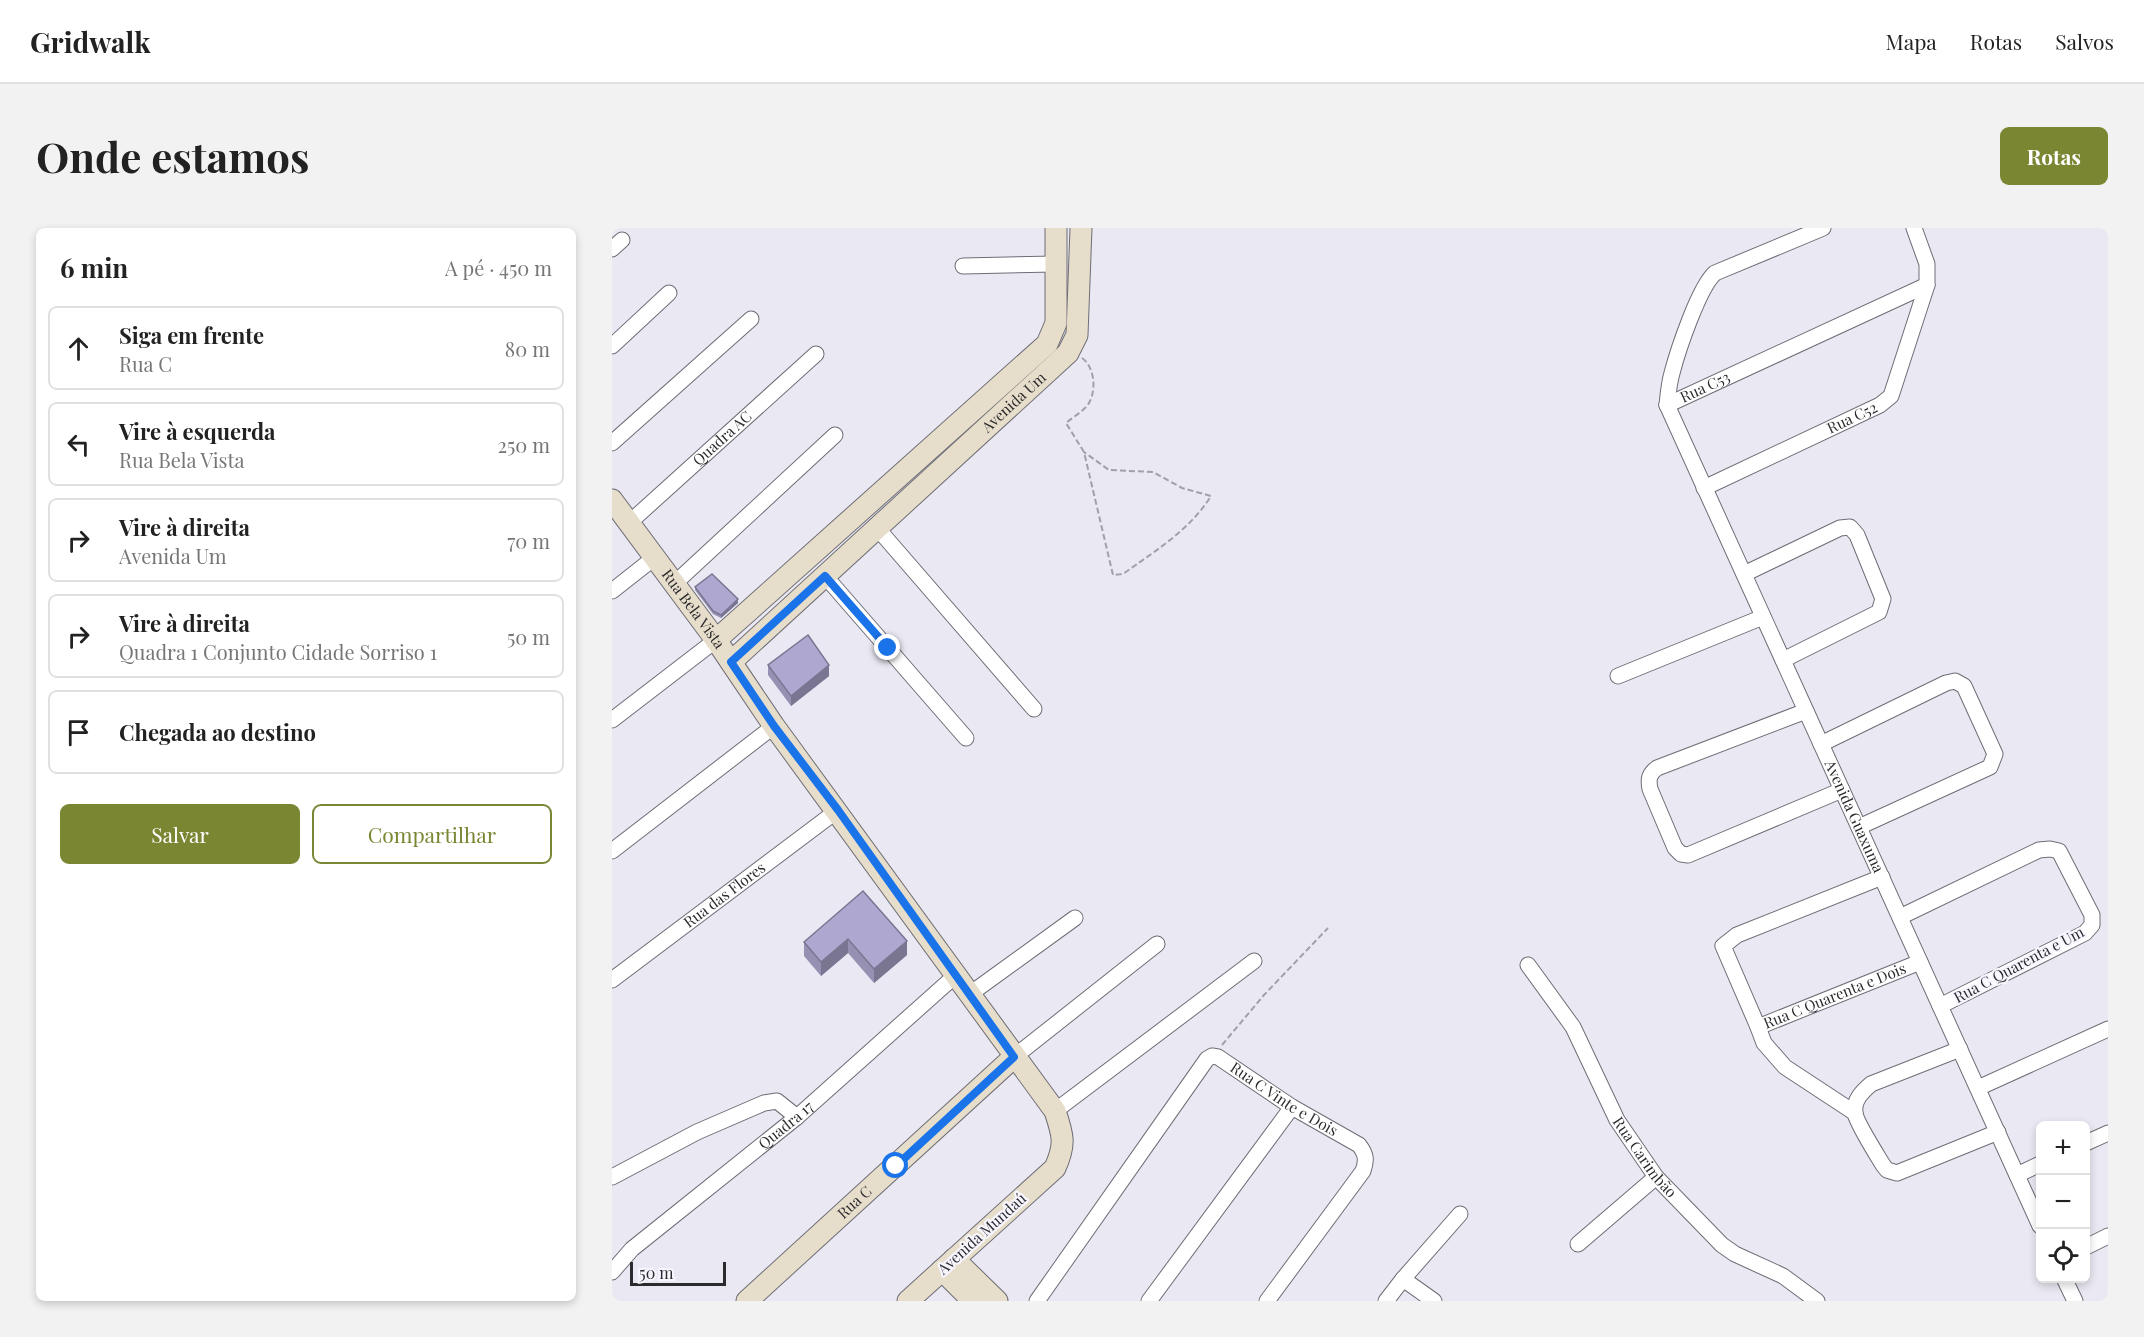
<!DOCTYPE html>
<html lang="pt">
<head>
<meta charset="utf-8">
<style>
	body { margin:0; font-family:"Playfair Display",serif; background:#f2f2f2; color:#222 }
	.controls { position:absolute; right:18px; bottom:18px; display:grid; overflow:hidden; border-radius:9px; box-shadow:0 3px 9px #0003 }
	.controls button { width:54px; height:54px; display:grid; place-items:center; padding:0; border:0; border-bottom:2px solid #e0e0e0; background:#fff; color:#222; font:30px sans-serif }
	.scale { position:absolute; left:18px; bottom:15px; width:96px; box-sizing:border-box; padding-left:6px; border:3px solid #2b2a2e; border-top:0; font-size:16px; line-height:21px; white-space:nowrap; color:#2b2a2e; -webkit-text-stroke:4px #f7f6ff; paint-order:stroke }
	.stop { position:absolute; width:18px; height:18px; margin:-14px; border:4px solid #1a73e8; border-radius:50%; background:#fff }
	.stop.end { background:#1a73e8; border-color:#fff; box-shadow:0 2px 6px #0008 }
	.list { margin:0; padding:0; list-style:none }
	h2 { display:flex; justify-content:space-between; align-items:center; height:78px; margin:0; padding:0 24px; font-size:26px }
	h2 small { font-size:20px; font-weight:400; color:#767676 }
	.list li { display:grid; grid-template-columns:39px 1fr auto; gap:18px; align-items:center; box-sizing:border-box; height:84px; margin:0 12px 12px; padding:0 12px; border:2px solid #e0e0e0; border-radius:9px }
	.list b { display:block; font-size:22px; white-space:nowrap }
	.list p { margin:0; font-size:20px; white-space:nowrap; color:#767676 }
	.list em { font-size:20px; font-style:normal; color:#767676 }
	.actions { display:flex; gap:12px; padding:18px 24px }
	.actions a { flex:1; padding:14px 0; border:2px solid #7b8633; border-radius:9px; text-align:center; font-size:21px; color:#7b8633 }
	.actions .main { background:#7b8633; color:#fff }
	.icon { flex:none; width:33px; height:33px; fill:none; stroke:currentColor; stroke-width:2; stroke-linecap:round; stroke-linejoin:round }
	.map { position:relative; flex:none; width:1496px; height:1073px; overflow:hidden; border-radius:9px }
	header { display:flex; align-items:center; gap:36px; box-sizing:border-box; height:84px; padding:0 30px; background:#fff; border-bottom:2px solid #e0e0e0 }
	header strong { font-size:28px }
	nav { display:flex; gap:33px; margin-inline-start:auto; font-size:21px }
	.intro { display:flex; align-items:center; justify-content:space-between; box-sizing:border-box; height:144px; padding:0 36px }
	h1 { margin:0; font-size:42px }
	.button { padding:15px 27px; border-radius:9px; background:#7b8633; color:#fff; font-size:21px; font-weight:700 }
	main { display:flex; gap:36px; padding:0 36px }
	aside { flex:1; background:#fff; border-radius:9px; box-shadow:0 3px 9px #0003 }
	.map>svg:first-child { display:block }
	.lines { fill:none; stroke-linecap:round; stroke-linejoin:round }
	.street-casing { stroke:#6e6d76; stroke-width:17 }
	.secondary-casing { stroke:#6e6d76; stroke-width:23 }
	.path { stroke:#a1a0a7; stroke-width:2; stroke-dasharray:6 3; stroke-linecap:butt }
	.street { stroke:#fff; stroke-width:15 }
	.secondary { stroke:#e6deca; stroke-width:21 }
	.wall { fill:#9690b3 }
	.shaded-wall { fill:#7a7692 }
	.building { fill:#aea8d0; stroke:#7a7692; stroke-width:1.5 }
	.route { stroke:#1a73e8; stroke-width:8 }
	.labels { text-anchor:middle; stroke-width:4.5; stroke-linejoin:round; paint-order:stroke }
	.street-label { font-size:15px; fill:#2b2a2e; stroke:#f7f6ff }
</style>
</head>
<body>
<header>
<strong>Gridwalk</strong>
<nav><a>Mapa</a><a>Rotas</a><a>Salvos</a></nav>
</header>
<div class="intro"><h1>Onde estamos</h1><a class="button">Rotas</a></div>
<main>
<aside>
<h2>6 min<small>A pé · 450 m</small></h2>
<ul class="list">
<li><svg class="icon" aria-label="ahead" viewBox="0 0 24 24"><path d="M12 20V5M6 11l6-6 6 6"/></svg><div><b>Siga em frente</b><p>Rua C</p></div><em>80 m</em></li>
<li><svg class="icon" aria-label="left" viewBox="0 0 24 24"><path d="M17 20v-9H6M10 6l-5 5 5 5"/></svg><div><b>Vire à esquerda</b><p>Rua Bela Vista</p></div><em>250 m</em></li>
<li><svg class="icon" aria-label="right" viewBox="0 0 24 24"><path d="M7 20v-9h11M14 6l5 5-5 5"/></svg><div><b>Vire à direita</b><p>Avenida Um</p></div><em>70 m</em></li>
<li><svg class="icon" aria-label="right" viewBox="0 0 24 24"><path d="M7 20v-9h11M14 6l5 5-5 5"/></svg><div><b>Vire à direita</b><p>Quadra 1 Conjunto Cidade Sorriso 1</p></div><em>50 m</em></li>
<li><svg class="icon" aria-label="arrive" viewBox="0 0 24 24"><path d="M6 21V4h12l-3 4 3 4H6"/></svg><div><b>Chegada ao destino</b></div></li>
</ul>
<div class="actions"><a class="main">Salvar</a><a>Compartilhar</a></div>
</aside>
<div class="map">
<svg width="1496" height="1073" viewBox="0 0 1496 1073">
	<rect width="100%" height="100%" fill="#eae9f3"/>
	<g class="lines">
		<defs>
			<g id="street">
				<path d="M0 21 10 12"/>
				<path d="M351 38 443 36"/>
				<path d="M0 118 57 65"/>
				<path id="s1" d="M1055 177 1428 998"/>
				<path id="s2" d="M1055 177 1315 57"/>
				<path d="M1055 177C1056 167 1057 155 1060 145 1066 122 1087 59 1103 45L1211 0"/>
				<path d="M0 215 139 91"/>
				<path id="s3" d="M1092 260 1268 177 1279 168 1315 57V36L1302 0"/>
				<path id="s4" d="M17 295 204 126"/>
				<path d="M266 301 422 481"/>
				<path d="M1132 346 1228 300 1238 299 1245 307 1271 371 1267 384 1171 432"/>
				<path d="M213 348 354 510"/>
				<path d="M62 356 223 207"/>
				<path d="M0 363 42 330"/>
				<path d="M1006 448 1151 389"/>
				<path d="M1194 483 1045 540C1037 546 1036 551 1038 561L1063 620 1069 626 1076 627 1230 562"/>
				<path d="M0 492 104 412"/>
				<path d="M1209 516 1334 455 1343 453 1352 458 1383 526 1378 539 1247 599"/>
				<path d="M0 623 162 498"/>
				<path id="s5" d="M1270 649 1125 707 1111 718 1146 799 1308 734"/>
				<path d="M1288 689 1427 622 1438 621 1447 623 1480 687V697L1473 705 1328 778"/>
				<path id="s6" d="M916 737 961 799 1005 892 1044 949 1110 1017 1123 1026 1171 1048 1205 1073"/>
				<path id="s7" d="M0 752 226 582"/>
				<path d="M358 766 463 690"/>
				<path d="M1146 799 1152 815 1173 839 1243 885"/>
				<path d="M1348 821 1259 856C1251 863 1241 872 1243 885 1244 894 1265 927 1271 937L1275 942 1285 945 1386 904"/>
				<path d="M402 829 545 716"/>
				<path d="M1366 860 1496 801"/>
				<path d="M443 883 642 733"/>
				<path d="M1474 915 1496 905"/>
				<path d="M1405 947 1428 936"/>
				<path d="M0 949 85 904 152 875 165 873 185 889"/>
				<path d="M966 1016 1044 949"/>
				<path d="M1474 1019 1496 1008"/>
				<path id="s8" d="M0 1044 20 1021 185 889 344 747"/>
				<path d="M1452 1050 1463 1073"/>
				<path d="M791 1051 848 986"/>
				<path id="s9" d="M425 1073 595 831 600 828 606 829 680 879 747 917C754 926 755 932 751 943L655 1073"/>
				<path d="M537 1073 680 879"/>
				<path d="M774 1073 791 1051 822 1073"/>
			</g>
			<g id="secondary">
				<path id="s10" d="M0 272 104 412 162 498 443 883C451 907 454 916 443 940L296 1073"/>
				<path d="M104 412 435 116 444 95V0"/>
				<path id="s11" d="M119 434 456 125 465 107 469 0"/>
				<path d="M342 1031 385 1073"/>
				<path d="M330 1042 361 1073"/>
				<path id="s12" d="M135 1073 402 829"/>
			</g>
		</defs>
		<use href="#street" class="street-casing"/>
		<use href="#secondary" class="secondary-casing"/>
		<path class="path" d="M470 130C484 140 485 167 474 179 468 185 460 190 454 195L472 224 501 347 511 346C543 323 578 302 599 268L570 260 541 244 497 242 472 224
			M610 817 652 767 716 700"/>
		<use href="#street" class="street"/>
		<use href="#secondary" class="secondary"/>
	</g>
	<path class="wall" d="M83 359 126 375 109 390 101 386 83 362Z
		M156 437 217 448 179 478 156 447Z
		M251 663 295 727 262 755 236 725 209 748 192 728V714Z"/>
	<path class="shaded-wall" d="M126 371V375L109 390V387Z
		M217 437V448L179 478V468Z
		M236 711V725L209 748V734Z
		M295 713V727L262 755V741Z"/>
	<path class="building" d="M100 346 126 371 109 387 101 383 83 359Z
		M196 407 217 437 179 468 156 437Z
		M251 663 295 713 262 741 236 711 209 734 192 714Z"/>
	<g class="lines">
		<path class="route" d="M276 420 213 348 119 434 162 498 226 582 402 829 284 938"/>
	</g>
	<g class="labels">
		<g class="street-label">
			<text dy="5" stroke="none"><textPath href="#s2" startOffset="42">Rua C53</textPath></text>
			<text dy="5" stroke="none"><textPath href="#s11" startOffset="384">Avenida Um</textPath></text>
			<text dy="5" stroke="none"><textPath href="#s3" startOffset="164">Rua C52</textPath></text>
			<text dy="5" stroke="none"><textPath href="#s4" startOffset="126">Quadra AC</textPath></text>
			<text dy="5" stroke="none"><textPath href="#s10" startOffset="136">Rua Bela Vista</textPath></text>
			<text dy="5" stroke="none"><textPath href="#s1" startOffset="452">Avenida Guaxuma</textPath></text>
			<text dy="5" stroke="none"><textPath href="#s7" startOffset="141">Rua das Flores</textPath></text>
			<text transform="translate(1407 737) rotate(-28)" y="5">Rua C Quarenta e Um</text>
			<text dy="5" stroke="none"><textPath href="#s5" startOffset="345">Rua C Quarenta e Dois</textPath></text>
			<text dy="5" stroke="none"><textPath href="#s9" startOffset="386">Rua C Vinte e Dois</textPath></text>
			<text dy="5" stroke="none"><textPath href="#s8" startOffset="228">Quadra 17</textPath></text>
			<text dy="5" stroke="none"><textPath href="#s6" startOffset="226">Rua Carimbão</textPath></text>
			<text dy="5" stroke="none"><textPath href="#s12" startOffset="146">Rua C</textPath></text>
			<text transform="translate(370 1006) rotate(-42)" y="5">Avenida Mundaú</text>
		</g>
	</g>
</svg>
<div class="controls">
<button>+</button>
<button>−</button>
<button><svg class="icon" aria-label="locate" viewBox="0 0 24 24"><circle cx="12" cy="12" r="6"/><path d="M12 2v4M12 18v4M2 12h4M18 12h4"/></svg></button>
</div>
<div class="scale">50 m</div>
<div class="stop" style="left:284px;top:938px"></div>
<div class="stop end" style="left:276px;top:420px"></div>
</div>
</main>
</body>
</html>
